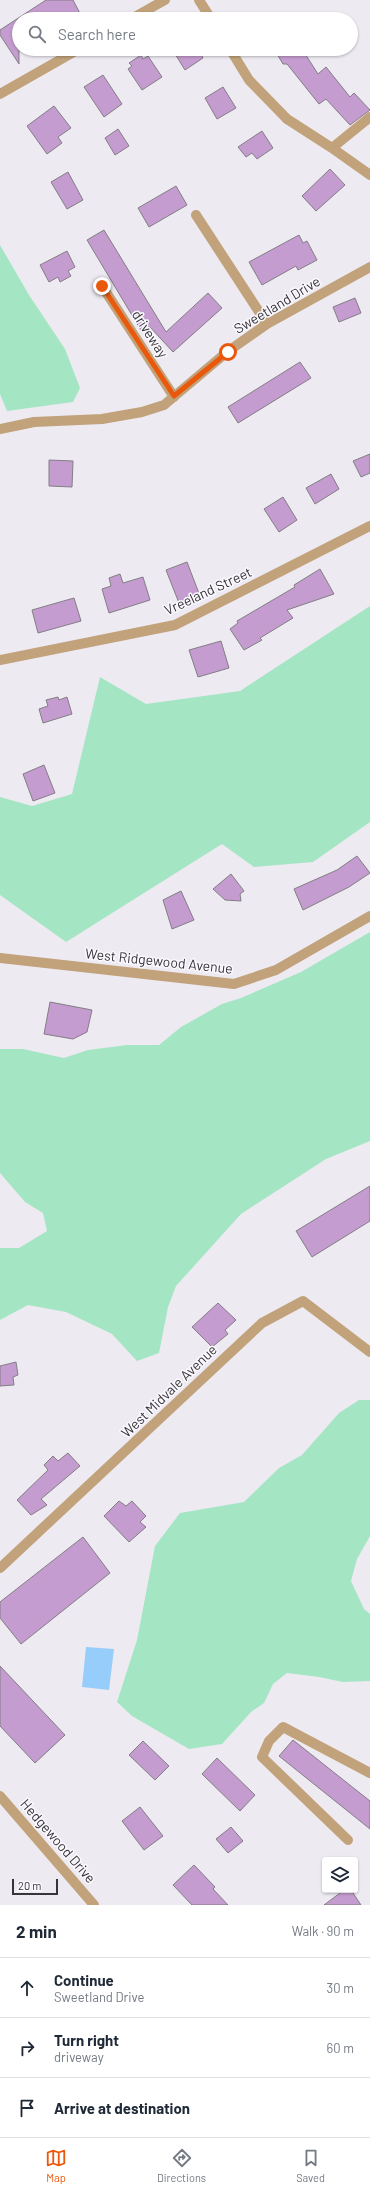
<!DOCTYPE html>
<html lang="en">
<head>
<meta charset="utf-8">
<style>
	body { margin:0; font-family:Barlow,sans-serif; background:#f6f6f7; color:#1f2937 }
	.controls { position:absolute; right:12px; bottom:12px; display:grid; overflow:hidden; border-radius:4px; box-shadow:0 1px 3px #0004 }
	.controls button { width:36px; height:36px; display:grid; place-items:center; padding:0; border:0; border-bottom:1px solid #e0e1e3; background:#fff; color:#1f2937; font:20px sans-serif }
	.scale { position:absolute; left:12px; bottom:10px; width:46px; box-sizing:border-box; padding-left:4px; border:2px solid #363538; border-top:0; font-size:11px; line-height:14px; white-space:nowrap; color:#363538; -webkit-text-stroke:3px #fbf8fe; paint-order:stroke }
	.stop { position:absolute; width:12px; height:12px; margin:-9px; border:3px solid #ea580c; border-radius:50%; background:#fff }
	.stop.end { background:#ea580c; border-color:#fff; box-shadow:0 1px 4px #0008 }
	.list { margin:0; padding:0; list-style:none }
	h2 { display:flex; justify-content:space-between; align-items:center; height:52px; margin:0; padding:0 16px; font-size:17px }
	h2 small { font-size:13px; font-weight:400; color:#747a83 }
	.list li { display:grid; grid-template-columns:26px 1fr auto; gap:12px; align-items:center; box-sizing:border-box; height:60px; padding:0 16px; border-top:1px solid #e0e1e3 }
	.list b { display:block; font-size:15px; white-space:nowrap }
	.list p { margin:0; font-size:13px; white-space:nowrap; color:#747a83 }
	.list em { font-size:13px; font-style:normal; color:#747a83 }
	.icon { flex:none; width:22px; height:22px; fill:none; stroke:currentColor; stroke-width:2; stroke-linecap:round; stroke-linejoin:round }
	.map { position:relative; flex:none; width:370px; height:1905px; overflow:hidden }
	.search { position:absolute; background:#fff; box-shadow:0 1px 3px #0004; left:12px; right:12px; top:12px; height:44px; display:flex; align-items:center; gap:10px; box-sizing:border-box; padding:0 14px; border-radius:22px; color:#747a83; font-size:15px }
	.sheet { height:232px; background:#fff }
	nav { display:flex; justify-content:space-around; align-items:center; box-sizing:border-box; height:56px; border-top:1px solid #e0e1e3; background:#fff; font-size:11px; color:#747a83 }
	nav a { display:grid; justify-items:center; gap:2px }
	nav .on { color:#ea580c }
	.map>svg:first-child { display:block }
	.green { fill:#a4e6c4 }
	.water { fill:#97cdfa }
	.building { fill:#c49ccf; stroke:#837e85 }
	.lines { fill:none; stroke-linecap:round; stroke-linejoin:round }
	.street { stroke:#c1a27a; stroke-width:10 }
	.route { stroke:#ea580c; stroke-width:5 }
	.labels { text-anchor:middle; stroke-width:3; stroke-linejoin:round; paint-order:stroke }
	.street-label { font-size:14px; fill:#363538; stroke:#fbf8fe }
</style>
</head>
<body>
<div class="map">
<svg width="370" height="1905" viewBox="0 0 370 1905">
	<rect width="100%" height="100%" fill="#eeeaf2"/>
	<path class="green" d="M0 245 29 295 65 349 80 388 73 402 7 411 0 394Z
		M370 606V822L313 862 254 867 222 844 66 942 0 895V797L32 806 72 794 100 677 146 704 240 691Z
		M370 932V1141L326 1159 241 1214 176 1286 168 1307 159 1353 137 1361 112 1334 66 1312 28 1305 0 1320V1248H19L47 1231 43 1213 25 1202 0 1173V1049H23L64 1058 88 1050 127 1045H159L181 1027 222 1004 241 998 301 972Z
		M359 1400H370V1536L357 1559 351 1581 364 1609 370 1614V1681L343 1682 319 1677 287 1673 273 1684 264 1703 251 1712 222 1744 189 1749 132 1716 117 1702 137 1640 155 1546 180 1513 244 1502 279 1468 302 1455 339 1413Z"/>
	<path class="water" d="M86 1647 114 1649 109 1690 82 1687Z"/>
	<path class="building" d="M46 0H73L83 19H19V64L0 35V30Z
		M172 49H198L203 58 185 70Z
		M274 49H302L318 74 326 67 350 97 354 93 370 110 350 125 326 99 319 104 287 64H283Z
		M141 55 143 59 148 56 162 77 142 90 128 69 132 66 129 63Z
		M103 75 122 104 104 117 84 87Z
		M223 87 236 108 217 119 205 98Z
		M54 106 71 128 58 137 62 143 47 154 27 126Z
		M118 129 129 146 115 155 105 138Z
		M262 131 273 148 257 159 252 153 246 157 238 147Z
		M330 169 345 185 316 211 302 196Z
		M68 172 83 200 67 209 51 182Z
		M176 186 187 205 149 227 138 208Z
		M104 230 166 332 208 293 222 308 173 352 150 327 142 332 87 240Z
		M299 235 303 243 307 241 317 260 298 270 296 266 262 285 249 262Z
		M67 251 75 267 68 271 71 276 60 282 58 277 49 282 40 265Z
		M355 298 361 313 339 322 333 307Z
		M300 362 311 378 238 423 228 407Z
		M370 454V473L361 477 353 461Z
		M49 460 73 461 72 487 49 486Z
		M331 474 339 489 315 504 306 488Z
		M283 497 297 520 279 532 264 509Z
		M187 562 200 596 179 603 166 570Z
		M320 569 334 594 287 610 293 618 260 638 262 640 244 650 230 629 238 623 237 621 295 587 294 585Z
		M120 574 123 583 143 577 150 600 109 613 102 589 111 586 109 578Z
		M74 598 81 621 38 633 32 610Z
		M221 641 229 668 198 677 189 650Z
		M58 697 59 700 67 697 72 714 43 723 39 709 48 706 46 700Z
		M44 765 55 793 33 801 23 774Z
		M357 856 370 873 349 887 303 910 294 889 337 870Z
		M231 874 244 891 240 894 241 901 225 900 213 889Z
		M181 891 194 920 172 929 163 900Z
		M50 1002 92 1010 87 1032 73 1039 44 1034Z
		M370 1186V1221L312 1257 296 1231Z
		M218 1303 236 1320 225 1330 228 1334 212 1347 192 1327Z
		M16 1362 18 1375 13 1377 14 1385 0 1386V1366Z
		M68 1453 80 1466 41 1499 47 1505 31 1515 17 1500 48 1470 44 1465 53 1456 58 1461Z
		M119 1501 126 1506 132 1501 146 1516 140 1522 146 1527 129 1542 104 1516Z
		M83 1537 110 1573 21 1644 0 1618V1602Z
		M0 1666 65 1735 35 1763 0 1726Z
		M293 1740 370 1801V1829L279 1756Z
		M143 1741 169 1766 155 1780 129 1755Z
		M217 1758 255 1795 240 1811 202 1774Z
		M140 1807 163 1836 144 1850 122 1821Z
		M231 1827 243 1841 228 1853 216 1839Z
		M194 1865 215 1887 213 1889 228 1905H192L173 1885Z
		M344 1890H351L361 1905H324Z"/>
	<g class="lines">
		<path class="street" d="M199 0 211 19
			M131 19 165 0
			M230 49 249 80 287 119 332 148 370 175
			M0 94 79 49
			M332 148 370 117
			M196 215 267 324
			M102 286 174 397
			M0 429 34 422 102 419 142 412 164 405 227 352 267 324 370 267
			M0 660 175 625 370 526
			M0 958 234 984 276 970 370 916
			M0 1568 262 1323 303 1301 370 1352
			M0 1796 94 1905
			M348 1840 262 1757 269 1741 283 1727 370 1773"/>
	</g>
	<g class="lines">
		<path class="route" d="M102 286 174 396 228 352"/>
	</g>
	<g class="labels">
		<g class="street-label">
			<text transform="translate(277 305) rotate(-31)" y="5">Sweetland Drive</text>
			<text transform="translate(150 334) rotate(57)" y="5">driveway</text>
			<text transform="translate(208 591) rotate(-25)" y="5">Vreeland Street</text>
			<text transform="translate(159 961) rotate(6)" y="5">West Ridgewood Avenue</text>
			<text transform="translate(169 1391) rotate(-44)" y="5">West Midvale Avenue</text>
			<text transform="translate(58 1841) rotate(49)" y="5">Hedgewood Drive</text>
		</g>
	</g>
</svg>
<div class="controls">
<button><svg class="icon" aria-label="layers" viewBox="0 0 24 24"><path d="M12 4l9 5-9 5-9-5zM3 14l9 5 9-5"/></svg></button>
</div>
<div class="scale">20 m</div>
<div class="stop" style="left:228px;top:352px"></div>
<div class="stop end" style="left:102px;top:286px"></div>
<div class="search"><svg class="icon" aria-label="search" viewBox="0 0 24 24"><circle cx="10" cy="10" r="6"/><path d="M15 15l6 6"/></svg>Search here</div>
</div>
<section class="sheet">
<h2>2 min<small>Walk · 90 m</small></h2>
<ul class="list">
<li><svg class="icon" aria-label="ahead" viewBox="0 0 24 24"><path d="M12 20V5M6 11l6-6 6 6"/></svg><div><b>Continue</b><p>Sweetland Drive</p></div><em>30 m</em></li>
<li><svg class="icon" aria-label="right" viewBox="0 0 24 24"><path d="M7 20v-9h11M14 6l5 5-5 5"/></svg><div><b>Turn right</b><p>driveway</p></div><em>60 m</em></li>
<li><svg class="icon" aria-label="arrive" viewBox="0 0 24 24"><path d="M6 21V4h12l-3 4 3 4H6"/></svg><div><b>Arrive at destination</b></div></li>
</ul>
</section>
<nav>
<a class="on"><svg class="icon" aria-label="map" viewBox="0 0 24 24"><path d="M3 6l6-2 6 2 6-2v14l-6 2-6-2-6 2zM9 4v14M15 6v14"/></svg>Map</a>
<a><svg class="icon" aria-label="directions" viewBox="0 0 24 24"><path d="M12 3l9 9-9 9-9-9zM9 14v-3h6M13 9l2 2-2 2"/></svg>Directions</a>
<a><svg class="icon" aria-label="saved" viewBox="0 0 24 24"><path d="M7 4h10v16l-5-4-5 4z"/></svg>Saved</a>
</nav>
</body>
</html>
